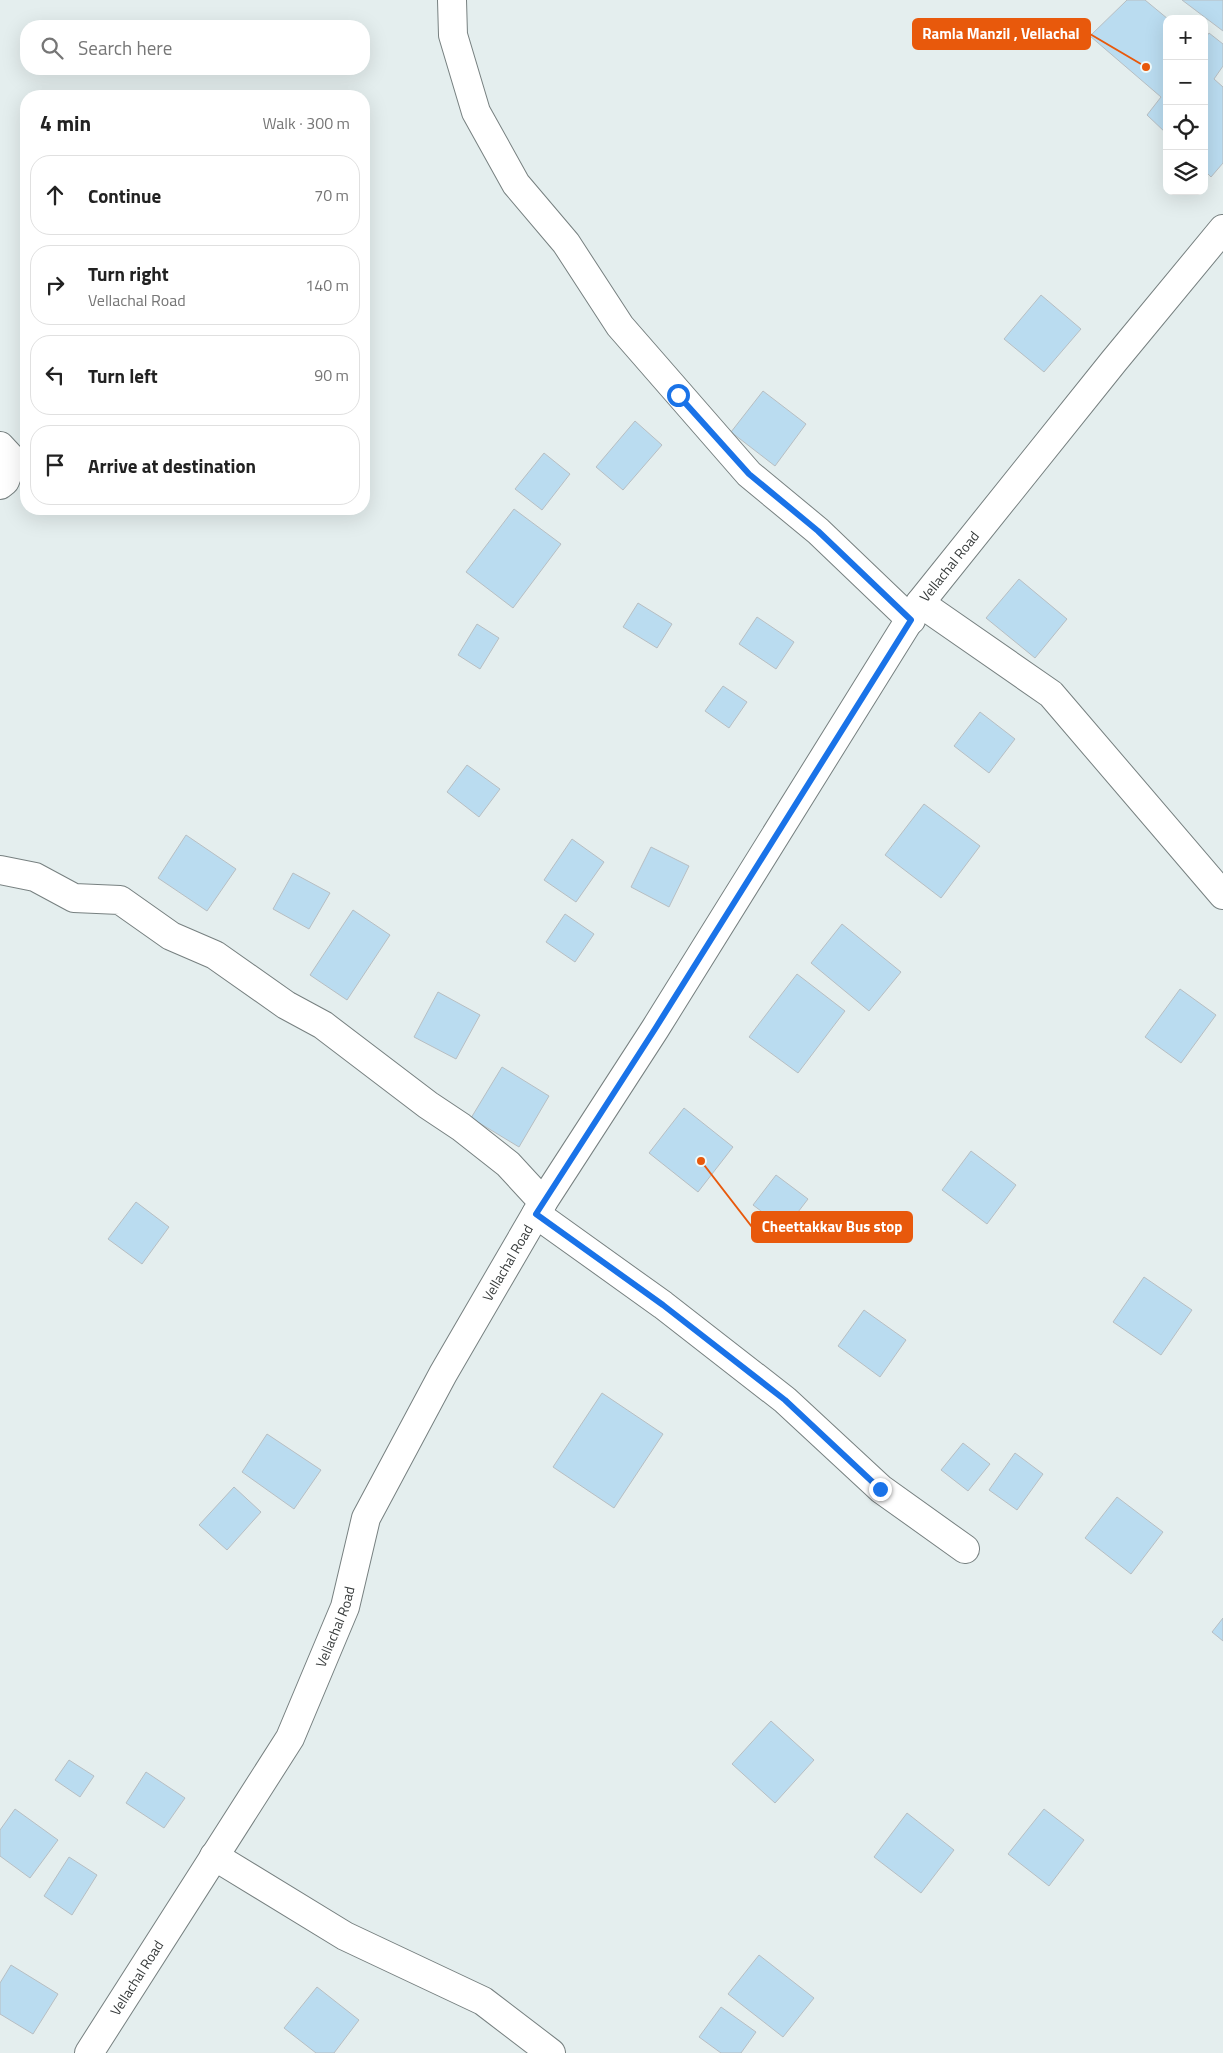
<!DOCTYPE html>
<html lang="en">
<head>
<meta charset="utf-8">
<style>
	body { margin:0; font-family:"Titillium Web",sans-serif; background:#f2f2f2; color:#222 }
	.controls { position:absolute; right:15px; top:15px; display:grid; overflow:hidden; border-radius:10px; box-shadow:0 5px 20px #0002 }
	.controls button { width:45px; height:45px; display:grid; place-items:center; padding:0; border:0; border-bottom:1px solid #e0e0e0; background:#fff; color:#222; font:25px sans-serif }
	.stop { position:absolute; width:15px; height:15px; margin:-11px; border:4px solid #1a73e8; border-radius:50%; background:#fff }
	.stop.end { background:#1a73e8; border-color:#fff; box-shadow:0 1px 5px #0008 }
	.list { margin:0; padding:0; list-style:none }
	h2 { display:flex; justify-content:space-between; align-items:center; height:65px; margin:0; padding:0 20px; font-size:21px }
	h2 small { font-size:16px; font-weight:400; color:#767676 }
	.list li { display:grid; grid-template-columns:32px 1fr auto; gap:15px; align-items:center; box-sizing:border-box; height:80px; margin:0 10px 10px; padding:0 10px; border:1px solid #e0e0e0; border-radius:20px }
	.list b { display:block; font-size:19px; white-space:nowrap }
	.list p { margin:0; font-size:16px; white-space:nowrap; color:#767676 }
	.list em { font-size:16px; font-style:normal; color:#767676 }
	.icon { flex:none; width:28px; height:28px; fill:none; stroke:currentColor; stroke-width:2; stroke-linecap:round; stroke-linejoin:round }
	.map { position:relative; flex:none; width:1223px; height:2053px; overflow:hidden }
	.search { position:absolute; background:#fff; box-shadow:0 5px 20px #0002; left:20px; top:20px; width:350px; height:55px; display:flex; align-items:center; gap:12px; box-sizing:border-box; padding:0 18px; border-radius:20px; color:#767676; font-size:19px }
	.panel { position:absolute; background:#fff; box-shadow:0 5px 20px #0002; left:20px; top:90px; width:350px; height:425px; border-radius:20px }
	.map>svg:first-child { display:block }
	.building { fill:#badcf0; stroke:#b7bec2 }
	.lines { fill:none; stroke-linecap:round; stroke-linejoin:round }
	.minor-casing { stroke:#778080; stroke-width:30 }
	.minor { stroke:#fff; stroke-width:28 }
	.route { stroke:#1a73e8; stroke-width:6 }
	.labels { text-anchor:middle; stroke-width:4; stroke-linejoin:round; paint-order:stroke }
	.street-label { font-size:14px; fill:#363a3a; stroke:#f1fbfb }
	.leader { fill:none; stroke:#e8590c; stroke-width:2 }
	.callout-dot { fill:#e8590c; stroke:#f1fbfb; stroke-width:2 }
	.callout { fill:#e8590c; stroke:#e8590c; stroke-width:2 }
	.callout-label { font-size:15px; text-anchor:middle; font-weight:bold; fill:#fff }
</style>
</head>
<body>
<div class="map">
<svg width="1223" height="2053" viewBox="0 0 1223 2053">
	<rect width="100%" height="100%" fill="#e4eeee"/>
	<path class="building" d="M1127 0H1145L1168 19H1167V134L1147 115 1161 97 1090 36Z
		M1182 0H1223V31Z
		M1209 33 1223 44V66L1214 79 1223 87V163L1211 177 1204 170V40Z
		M1041 295 1081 329 1044 372 1004 339Z
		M763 391 806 424 775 466 731 432Z
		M635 421 662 445 623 490 596 467Z
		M544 453 570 474 542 510 515 489Z
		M514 509 561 544 513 608 466 572Z
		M1019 579 1067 619 1035 658 986 618Z
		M638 603 672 624 657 648 623 627Z
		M757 617 794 642 776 669 739 644Z
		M477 624 499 638 480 669 458 655Z
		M723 686 747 702 729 728 705 711Z
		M980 712 1015 739 989 773 954 746Z
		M467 765 500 789 479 817 447 792Z
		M924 804 980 846 941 898 885 855Z
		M186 835 236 869 207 911 158 878Z
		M572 839 604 862 576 902 544 880Z
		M651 847 689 866 669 907 631 887Z
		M293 873 330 893 309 929 273 909Z
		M353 910 390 935 347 1000 310 975Z
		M565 914 594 934 575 962 546 942Z
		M842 924 901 972 869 1011 811 963Z
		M797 974 845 1011 798 1073 749 1037Z
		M1180 989 1216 1015 1181 1063 1145 1037Z
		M438 992 480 1015 456 1059 414 1037Z
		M502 1067 549 1096 519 1147 471 1118Z
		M684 1108 733 1147 698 1192 649 1153Z
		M971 1151 1016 1185 987 1224 942 1190Z
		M776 1175 808 1199 785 1229 753 1205Z
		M136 1202 169 1227 142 1264 108 1239Z
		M1144 1277 1192 1310 1161 1355 1113 1322Z
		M864 1310 906 1340 880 1377 838 1346Z
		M602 1393 663 1434 614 1508 553 1467Z
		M267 1434 321 1470 294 1509 242 1472Z
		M963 1443 990 1464 968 1491 941 1470Z
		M1015 1453 1043 1474 1017 1510 989 1490Z
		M234 1487 261 1512 227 1550 199 1525Z
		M1117 1497 1163 1532 1131 1574 1085 1538Z
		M1223 1618V1641L1212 1632Z
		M771 1721 814 1760 775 1803 732 1764Z
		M69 1760 94 1776 80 1797 55 1780Z
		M146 1772 185 1798 164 1828 126 1803Z
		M15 1809 58 1840 30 1878 0 1856V1830Z
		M1044 1809 1084 1840 1049 1886 1008 1854Z
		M907 1813 954 1850 921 1893 874 1857Z
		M69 1857 97 1875 72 1915 44 1896Z
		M759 1955 814 1998 783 2037 728 1994Z
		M11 1965 58 1994 33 2034 0 2014V1983Z
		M317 1987 359 2020 334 2053H316L284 2028Z
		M721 2007 756 2032 741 2053H721L699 2037Z"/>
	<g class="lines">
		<defs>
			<g id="minor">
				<path d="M452 0 453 35 476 112 516 184 566 243 620 326 749 474 818 531 911 620"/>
				<path d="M0 446 13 460 5 481 0 485"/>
				<path d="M920 603 1051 694 1223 895"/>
				<path d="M0 870 35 877 74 898 120 900 171 936 215 955 286 1005 323 1025 428 1105 461 1127 508 1164 543 1202"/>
				<path d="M536 1214 663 1305 785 1400 881 1489 965 1549"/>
				<path d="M214 1856 345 1936 483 2001 551 2053"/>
				<path id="s1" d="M89 2053 290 1738 345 1607 366 1518 443 1374 543 1202 655 1029 920 603 1114 361 1223 229"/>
			</g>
		</defs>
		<use href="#minor" class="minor-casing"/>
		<use href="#minor" class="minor"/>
	</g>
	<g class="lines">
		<path class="route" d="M678 395 749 474 818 531 911 620 655 1029 536 1214 663 1305 785 1400 880 1489"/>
	</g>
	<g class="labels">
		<g class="street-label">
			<text dy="5" stroke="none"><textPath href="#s1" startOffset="1724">Vellachal Road</textPath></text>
			<text dy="5" stroke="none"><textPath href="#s1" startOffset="899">Vellachal Road</textPath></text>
			<text dy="5" stroke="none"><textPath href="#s1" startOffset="494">Vellachal Road</textPath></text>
			<text dy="5" stroke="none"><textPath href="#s1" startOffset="89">Vellachal Road</textPath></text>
		</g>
	</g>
	<path class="leader" d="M1146 67L1090 34M701 1161L752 1227"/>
	<g class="callout-dot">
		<circle cx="1146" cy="67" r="5"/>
		<circle cx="701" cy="1161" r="5"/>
	</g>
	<g class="callout">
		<rect x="913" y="19" width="177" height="30" rx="5"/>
		<rect x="752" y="1212" width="160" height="30" rx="5"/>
	</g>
	<g class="callout-label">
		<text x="1001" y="39">Ramla Manzil , Vellachal</text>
		<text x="832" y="1232">Cheettakkav Bus stop</text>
	</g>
</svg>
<div class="controls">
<button>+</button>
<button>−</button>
<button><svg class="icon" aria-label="locate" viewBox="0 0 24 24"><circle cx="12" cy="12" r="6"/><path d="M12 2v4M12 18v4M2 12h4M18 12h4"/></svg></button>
<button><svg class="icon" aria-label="layers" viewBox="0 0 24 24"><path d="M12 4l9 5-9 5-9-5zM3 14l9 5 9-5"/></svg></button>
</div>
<div class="stop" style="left:678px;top:395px"></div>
<div class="stop end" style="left:880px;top:1489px"></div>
<div class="search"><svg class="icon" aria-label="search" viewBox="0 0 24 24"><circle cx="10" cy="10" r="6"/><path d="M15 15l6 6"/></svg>Search here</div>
<section class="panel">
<h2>4 min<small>Walk · 300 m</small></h2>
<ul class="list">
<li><svg class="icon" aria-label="ahead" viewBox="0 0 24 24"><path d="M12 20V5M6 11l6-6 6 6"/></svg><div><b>Continue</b></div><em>70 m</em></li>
<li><svg class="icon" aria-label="right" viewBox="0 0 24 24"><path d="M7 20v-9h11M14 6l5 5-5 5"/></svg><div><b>Turn right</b><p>Vellachal Road</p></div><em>140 m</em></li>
<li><svg class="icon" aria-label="left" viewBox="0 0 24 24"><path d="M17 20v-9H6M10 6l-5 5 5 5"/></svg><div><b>Turn left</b></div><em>90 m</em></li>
<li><svg class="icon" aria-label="arrive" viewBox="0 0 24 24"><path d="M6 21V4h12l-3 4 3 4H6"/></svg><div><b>Arrive at destination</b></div></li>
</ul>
</section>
</div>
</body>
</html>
